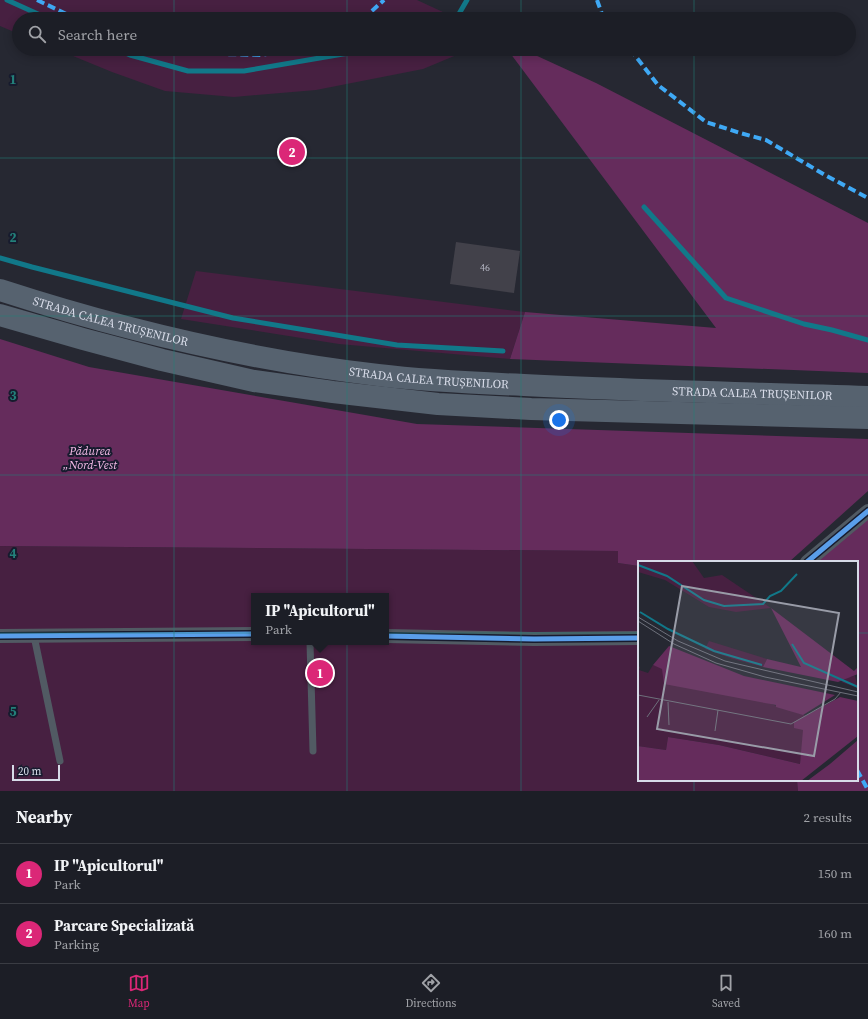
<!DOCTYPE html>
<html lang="en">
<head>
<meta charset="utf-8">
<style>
	body { margin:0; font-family:"Source Serif 4",serif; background:#25272e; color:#f1f3f6 }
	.scale { position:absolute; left:12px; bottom:10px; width:48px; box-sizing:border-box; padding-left:4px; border:2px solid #d7dbe8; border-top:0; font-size:11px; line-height:14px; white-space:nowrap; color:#d7dbe8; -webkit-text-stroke:3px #171b2e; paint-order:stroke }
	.you { position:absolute; left:559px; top:420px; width:14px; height:14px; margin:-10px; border:3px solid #fff; border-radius:50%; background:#1a73e8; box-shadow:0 0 0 6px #1a73e833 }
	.badge { display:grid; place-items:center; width:26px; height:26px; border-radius:50%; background:#db2777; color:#fff; font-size:13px; font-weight:700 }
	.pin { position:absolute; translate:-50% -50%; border:2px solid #fff; box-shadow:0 1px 4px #0006 }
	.popup { position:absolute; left:251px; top:593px; width:138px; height:52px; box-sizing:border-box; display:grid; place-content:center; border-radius:0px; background:#1c1e26; filter:drop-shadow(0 1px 3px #0005); font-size:13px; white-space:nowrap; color:#a0a2a7 }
	.popup b { font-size:15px; color:#f1f3f6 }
	.popup::after { content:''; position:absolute; left:50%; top:100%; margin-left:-8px; border:8px solid transparent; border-top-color:#1c1e26 }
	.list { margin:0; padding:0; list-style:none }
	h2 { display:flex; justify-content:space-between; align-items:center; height:52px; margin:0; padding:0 16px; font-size:17px }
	h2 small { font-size:13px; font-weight:400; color:#a0a2a7 }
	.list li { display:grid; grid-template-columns:26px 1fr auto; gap:12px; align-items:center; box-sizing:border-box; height:60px; padding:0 16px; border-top:1px solid #3a3c43 }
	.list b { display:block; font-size:15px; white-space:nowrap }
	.list p { margin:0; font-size:13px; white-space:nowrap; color:#a0a2a7 }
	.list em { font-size:13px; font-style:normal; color:#a0a2a7 }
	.icon { flex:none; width:22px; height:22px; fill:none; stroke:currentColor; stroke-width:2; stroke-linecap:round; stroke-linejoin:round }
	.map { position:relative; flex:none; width:868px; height:791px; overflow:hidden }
	.search { position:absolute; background:#1c1e26; box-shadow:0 2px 10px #0003; left:12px; right:12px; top:12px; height:44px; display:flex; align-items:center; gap:10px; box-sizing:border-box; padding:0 14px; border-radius:22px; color:#a0a2a7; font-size:15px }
	.sheet { height:172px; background:#1c1e26 }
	nav { display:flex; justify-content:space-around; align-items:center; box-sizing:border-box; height:56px; border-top:1px solid #3a3c43; background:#1c1e26; font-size:11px; color:#a0a2a7 }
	nav a { display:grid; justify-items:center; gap:2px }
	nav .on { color:#db2777 }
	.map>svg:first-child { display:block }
	.green { fill:#472041; fill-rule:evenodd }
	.forest { fill:#652c5c }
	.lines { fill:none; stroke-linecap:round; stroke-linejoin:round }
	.stream { stroke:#117889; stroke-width:5 }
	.building { fill:#42414a }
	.service { stroke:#515a63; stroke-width:7 }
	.minor { stroke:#515a63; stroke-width:14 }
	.trunk { stroke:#56626f; stroke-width:22 }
	.quiet { stroke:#3fa9f5; stroke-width:4; stroke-dasharray:8 4; stroke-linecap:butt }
	.cycleway-casing { stroke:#171b2e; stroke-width:8 }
	.cycleway { stroke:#5a9eea; stroke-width:5 }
	.grid { fill:none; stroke:#23807a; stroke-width:1; stroke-opacity:0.55 }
	.labels { text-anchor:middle; stroke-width:4; stroke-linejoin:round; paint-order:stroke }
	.number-label { font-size:10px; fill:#b2b4c0 }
	.street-label { font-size:12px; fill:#d7dbe8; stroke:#171b2e }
	.park-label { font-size:12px; font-style:italic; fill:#f4bae6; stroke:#171b2e }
	.inset-river { fill:none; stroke:#117889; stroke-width:2 }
	.inset-road { fill:none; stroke:#6d707b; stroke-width:1 }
	.view { fill:#999ca8; fill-opacity:0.15; stroke:#999ca8; stroke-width:2 }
	.inset-edge { fill:none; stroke:#d7dbe8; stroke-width:2 }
	.grid-label { font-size:13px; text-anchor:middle; font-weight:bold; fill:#23807a; stroke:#171b2e; stroke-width:4; stroke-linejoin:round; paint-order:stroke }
</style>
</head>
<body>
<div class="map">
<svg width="868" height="791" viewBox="0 0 868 791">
	<rect width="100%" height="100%" fill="#262832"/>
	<path class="green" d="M0 0H417L458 19H19V34L0 26Z
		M56 49H471L423 69 316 90 234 97 165 91 112 72Z
		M196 271 525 312 510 359 339 344 181 319Z
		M0 546 618 551V563L639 566V780H797L798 791H0ZM254 596H386V642H254Z"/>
	<path class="forest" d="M507 49H522L596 83 868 223V373L510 359 525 312 716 328Z
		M0 339 89 367 417 424 868 439V491L789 562H639V566L618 563V551L0 546Z
		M868 518V791H798L797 780H857V562H816Z"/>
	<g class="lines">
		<path class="stream" d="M7 0 49 19
			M456 19 467 0
			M116 49 130 55 188 71H244L343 54 377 49
			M644 207 726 298 804 324 832 330 868 340
			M0 258 32 267 233 318 397 345 503 351"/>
	</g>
	<path class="building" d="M456 242 520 251 514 293 450 284Z"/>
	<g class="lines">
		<path class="service" d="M34 636 60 761
			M310 642 313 751"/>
		<path class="minor" d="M807 562 868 511
			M0 636 254 634
			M386 636 534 639 639 638"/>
		<g class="trunk">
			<path id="s1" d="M0 290C123 330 250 360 378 375 427 381 475 383 524 385 638 391 753 393 868 397"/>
			<path d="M0 315 83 339 162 360 254 381 333 392 438 404 531 409 868 418"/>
		</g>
		<path class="quiet" d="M37 0 77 19
			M597 0 602 14 606 19
			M363 19 384 0
			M169 49 181 53 262 55 291 49
			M630 49 658 85 706 122 740 133 766 140 825 175 868 198
			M857 770 868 790"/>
		<defs>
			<path id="cycleway" d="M807 562 868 511
				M0 636 254 634
				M386 636 534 639 639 638"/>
		</defs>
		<use href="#cycleway" class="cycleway-casing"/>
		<use href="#cycleway" class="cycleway"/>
	</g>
	<path class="grid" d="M174 0V19M347 0V19M521 0V19M694 0V19M174 49V791M347 49V791M521 49V791M694 49V562M0 158H868M0 316H868M0 475H868M0 633H639M857 633H868M694 780V791"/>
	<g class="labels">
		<g class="number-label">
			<text x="485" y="271">46</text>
		</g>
		<g class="street-label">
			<text dy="4" stroke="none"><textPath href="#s1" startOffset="115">STRADA CALEA TRUȘENILOR</textPath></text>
			<text dy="4" stroke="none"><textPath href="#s1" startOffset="439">STRADA CALEA TRUȘENILOR</textPath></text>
			<text dy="4" stroke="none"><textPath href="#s1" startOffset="763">STRADA CALEA TRUȘENILOR</textPath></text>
		</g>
		<g class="park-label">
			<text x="90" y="455">Pădurea<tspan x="90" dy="14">„Nord-Vest</tspan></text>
		</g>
	</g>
	<g transform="translate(638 561)">
		<rect width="220" height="220" fill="#262832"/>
		<path d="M0 0H54L66 17 84 14 133 47 98 51 71 46 27 19 0 11ZM71 80 129 98 125 106 95 98 67 88ZM15 104 169 155 162 203 81 184 30 176 28 189 0 185V105L2 106 1 109 10 112ZM217 115 220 127 203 121 210 116Z" fill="#472041"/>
		<path d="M133 47 216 110 220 106V113L200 121 125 106 129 98 163 106ZM31 85 106 115 197 134 165 154 138 146V144L26 123 24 108 15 104ZM202 136 220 140V175L163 220H0V175V185L28 189 30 176 81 184 162 203 165 169 156 167V161ZM220 179V220H169L192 203Z" fill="#652c5c"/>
		<path class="inset-river" d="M0 4 29 15 66 39 86 45 125 43 132 35 143 30 159 13M2 51 30 68 76 90 124 104M154 83 166 102 220 126"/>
		<path class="inset-road" d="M0 56 40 80 87 100 220 131M0 60 36 83 78 102 127 116 220 135M0 134 153 163 197 138 203 131M30 141 31 164M9 156 21 139M77 170 80 149"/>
		<path class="view" d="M44 25 201 52 176 195 19 168Z"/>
		<rect width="220" height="220" class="inset-edge"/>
	</g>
	<g class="grid-label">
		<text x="13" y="84">1</text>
		<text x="13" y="242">2</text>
		<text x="13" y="400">3</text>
		<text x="13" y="558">4</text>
		<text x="13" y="716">5</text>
	</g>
</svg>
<div class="scale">20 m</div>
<div class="you"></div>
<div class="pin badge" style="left:320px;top:673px">1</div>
<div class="popup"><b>IP &quot;Apicultorul&quot;</b>Park</div>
<div class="pin badge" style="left:292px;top:152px">2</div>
<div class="search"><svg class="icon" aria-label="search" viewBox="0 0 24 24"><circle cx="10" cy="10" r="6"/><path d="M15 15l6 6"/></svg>Search here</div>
</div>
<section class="sheet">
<h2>Nearby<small>2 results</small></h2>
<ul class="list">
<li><span class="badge">1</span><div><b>IP &quot;Apicultorul&quot;</b><p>Park</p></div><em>150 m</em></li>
<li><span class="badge">2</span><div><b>Parcare Specializată</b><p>Parking</p></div><em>160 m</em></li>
</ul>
</section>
<nav>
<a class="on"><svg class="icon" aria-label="map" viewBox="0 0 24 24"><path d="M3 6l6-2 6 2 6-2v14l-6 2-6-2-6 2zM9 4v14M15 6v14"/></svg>Map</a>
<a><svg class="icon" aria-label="directions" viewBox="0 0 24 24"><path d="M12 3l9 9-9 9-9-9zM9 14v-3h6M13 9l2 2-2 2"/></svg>Directions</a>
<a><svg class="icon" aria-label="saved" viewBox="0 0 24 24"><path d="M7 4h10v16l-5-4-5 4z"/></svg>Saved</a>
</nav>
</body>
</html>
